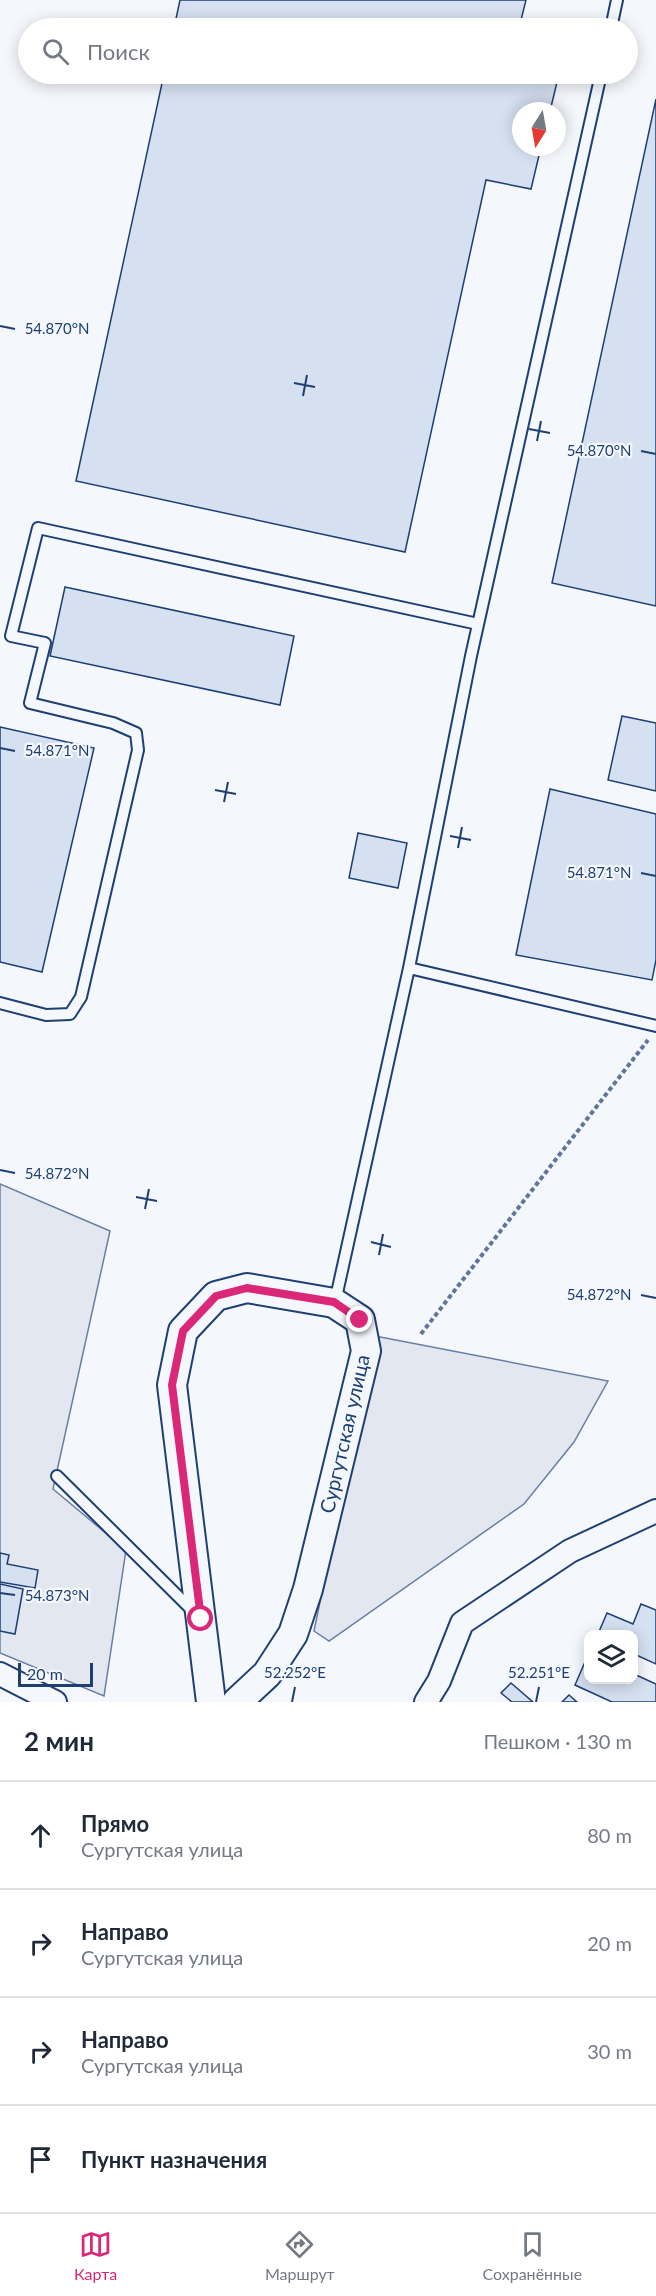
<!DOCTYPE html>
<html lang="ru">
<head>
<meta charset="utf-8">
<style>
	body { margin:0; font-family:Lato,sans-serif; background:#f6f6f7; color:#1f2937 }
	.controls { position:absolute; right:18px; bottom:18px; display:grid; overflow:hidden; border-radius:12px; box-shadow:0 3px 15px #0003 }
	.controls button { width:54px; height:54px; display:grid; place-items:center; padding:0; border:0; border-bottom:2px solid #e0e1e3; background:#fff; color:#1f2937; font:30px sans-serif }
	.compass { position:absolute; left:512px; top:102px; width:54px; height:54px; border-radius:50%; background:#fff; box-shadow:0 3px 15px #0003; rotate:191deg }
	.scale { position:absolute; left:18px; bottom:15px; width:75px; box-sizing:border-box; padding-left:6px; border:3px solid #1d3f73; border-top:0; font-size:16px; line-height:21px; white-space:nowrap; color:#1d3f73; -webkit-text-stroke:4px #f4f7fb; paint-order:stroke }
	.stop { position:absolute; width:18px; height:18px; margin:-14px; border:4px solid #db2777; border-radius:50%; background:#fff }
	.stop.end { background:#db2777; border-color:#fff; box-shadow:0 2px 6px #0008 }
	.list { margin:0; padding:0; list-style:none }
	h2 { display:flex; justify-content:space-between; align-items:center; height:78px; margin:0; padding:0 24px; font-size:26px }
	h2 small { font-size:20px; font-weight:400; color:#747a83 }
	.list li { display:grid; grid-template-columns:39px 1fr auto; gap:18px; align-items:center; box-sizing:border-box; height:108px; padding:0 24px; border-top:2px solid #e0e1e3 }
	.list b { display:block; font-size:22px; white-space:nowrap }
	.list p { margin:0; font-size:20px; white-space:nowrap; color:#747a83 }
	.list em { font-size:20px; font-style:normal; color:#747a83 }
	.icon { flex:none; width:33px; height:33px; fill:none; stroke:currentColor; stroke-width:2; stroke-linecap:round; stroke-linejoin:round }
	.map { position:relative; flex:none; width:656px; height:1702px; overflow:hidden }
	.search { position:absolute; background:#fff; box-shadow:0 3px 15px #0003; left:18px; right:18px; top:18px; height:66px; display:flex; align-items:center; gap:15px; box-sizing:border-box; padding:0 21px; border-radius:33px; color:#747a83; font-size:22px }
	.sheet { height:510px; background:#fff }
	nav { display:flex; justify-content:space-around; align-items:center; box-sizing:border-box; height:84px; border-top:2px solid #e0e1e3; background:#fff; font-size:16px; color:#747a83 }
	nav a { display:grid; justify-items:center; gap:3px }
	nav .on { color:#db2777 }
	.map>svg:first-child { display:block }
	.parking { fill:#e3e8f0; stroke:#687fa3; stroke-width:1.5 }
	.building { fill:#d5e0f0; stroke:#1d3f73; stroke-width:1.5 }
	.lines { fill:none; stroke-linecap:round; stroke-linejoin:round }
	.service-casing { stroke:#1d3f73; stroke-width:14 }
	.minor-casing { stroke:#1d3f73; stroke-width:26 }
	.tertiary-casing { stroke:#1d3f73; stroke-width:32 }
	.path { stroke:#5e769c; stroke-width:4; stroke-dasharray:4.5 3; stroke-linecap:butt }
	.service { stroke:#f4f7fb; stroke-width:10 }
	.minor { stroke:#f4f7fb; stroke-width:22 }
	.tertiary { stroke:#f4f7fb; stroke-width:28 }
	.route { stroke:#db2777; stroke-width:8 }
	.ticks { fill:none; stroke:#1d3f73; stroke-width:2 }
	.labels { text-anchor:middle; stroke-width:4.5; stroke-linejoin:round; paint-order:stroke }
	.street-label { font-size:20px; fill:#1d3f73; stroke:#f4f7fb }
	.ticks-label { font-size:15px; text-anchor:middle; fill:#1d3f73; stroke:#f4f7fb; stroke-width:4.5; stroke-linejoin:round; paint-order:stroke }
</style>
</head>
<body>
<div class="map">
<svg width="656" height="1702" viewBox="0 0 656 1702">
	<rect width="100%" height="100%" fill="#f4f7fb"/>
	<path class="parking" d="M0 1184 110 1231 53 1489 126 1550 104 1696 0 1653Z
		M375 1336 608 1381 574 1442 524 1504 329 1641 314 1631Z"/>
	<path class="building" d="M180 0H526L519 28H174Z
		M164 74H559L550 111H521V147H541L531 189 486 180 405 552 76 481Z
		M656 99V606L552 583Z
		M65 587 294 636 280 705 50 656Z
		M622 716 656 723V791L608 780Z
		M0 727 94 748 42 972 0 962Z
		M550 789 656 814V960L652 980 516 955Z
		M358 833 407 843 398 888 349 878Z
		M0 1553 9 1555 7 1564 38 1570 35 1588 0 1582Z
		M0 1584 23 1589 15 1634 0 1631Z
		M641 1604 656 1610V1664L634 1654V1634H598L607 1613 633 1624Z
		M588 1655V1680H634V1674L656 1684V1702H612L575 1685Z
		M511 1683 533 1702H512L501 1693Z
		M569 1695 577 1702H562Z"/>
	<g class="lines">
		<defs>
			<path id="service" d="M611 28 617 0
				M409 968 656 1026
				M0 1003 46 1015 70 1014 81 997 138 750 136 733 113 723 30 703 45 643 11 636 38 528 478 624
				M335 1302 409 968 471 656 601 74
				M57 1476 194 1612"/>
			<path id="minor" d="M0 1674 55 1702
				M426 1702 439 1681 462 1623 570 1551 656 1511"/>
			<path id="tertiary" d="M211 1702 172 1385 183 1331 216 1296 247 1288 334 1303 360 1320 366 1351 308 1589 293 1634 267 1674 237 1702"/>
		</defs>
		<use href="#service" class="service-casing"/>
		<use href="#minor" class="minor-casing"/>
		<use href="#tertiary" class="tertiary-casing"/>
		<path class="path" d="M421 1334 648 1040"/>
		<use href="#service" class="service"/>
		<use href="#minor" class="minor"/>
		<use href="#tertiary" class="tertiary"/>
	</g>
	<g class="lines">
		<path class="route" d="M201 1619 172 1385 183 1331 216 1296 247 1288 334 1302 360 1320"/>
	</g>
	<path class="ticks" d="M0 326 15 329M294 383 315 387M303 396 307 375M529 429 550 433M537 441 541 421M641 451 656 454M0 748 15 751M215 790 236 794M224 802 228 782M450 836 471 840M458 848 462 827M641 873 656 876M0 1170 15 1173M136 1197 157 1201M145 1209 149 1189M371 1242 391 1247M379 1255 383 1234M641 1295 656 1298M0 1593 15 1595M292 1702 295 1687M536 1702 539 1687"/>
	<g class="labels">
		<g class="street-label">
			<text transform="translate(345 1434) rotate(-77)" y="7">Сургутская улица</text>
		</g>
	</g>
	<g class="ticks-label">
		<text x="57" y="334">54.870°N</text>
		<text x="599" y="456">54.870°N</text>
		<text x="57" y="756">54.871°N</text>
		<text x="599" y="878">54.871°N</text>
		<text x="57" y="1179">54.872°N</text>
		<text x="599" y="1300">54.872°N</text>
		<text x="57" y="1601">54.873°N</text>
		<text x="295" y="1678">52.252°E</text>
		<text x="539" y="1678">52.251°E</text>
	</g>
</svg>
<div class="controls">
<button><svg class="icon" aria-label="layers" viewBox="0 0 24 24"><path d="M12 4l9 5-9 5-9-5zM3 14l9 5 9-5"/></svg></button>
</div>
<svg class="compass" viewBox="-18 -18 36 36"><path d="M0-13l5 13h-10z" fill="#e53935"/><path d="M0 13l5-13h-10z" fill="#747a83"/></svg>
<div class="scale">20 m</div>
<div class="stop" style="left:201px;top:1619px"></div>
<div class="stop end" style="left:360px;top:1320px"></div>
<div class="search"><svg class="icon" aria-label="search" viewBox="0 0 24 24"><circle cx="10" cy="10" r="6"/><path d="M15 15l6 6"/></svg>Поиск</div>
</div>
<section class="sheet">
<h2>2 мин<small>Пешком · 130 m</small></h2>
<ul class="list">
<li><svg class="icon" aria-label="ahead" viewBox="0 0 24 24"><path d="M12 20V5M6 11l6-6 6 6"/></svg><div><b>Прямо</b><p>Сургутская улица</p></div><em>80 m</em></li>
<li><svg class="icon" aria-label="right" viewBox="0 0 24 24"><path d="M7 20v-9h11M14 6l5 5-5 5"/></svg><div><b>Направо</b><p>Сургутская улица</p></div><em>20 m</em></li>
<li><svg class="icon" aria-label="right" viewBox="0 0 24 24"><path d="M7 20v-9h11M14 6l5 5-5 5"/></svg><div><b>Направо</b><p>Сургутская улица</p></div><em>30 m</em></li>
<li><svg class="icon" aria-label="arrive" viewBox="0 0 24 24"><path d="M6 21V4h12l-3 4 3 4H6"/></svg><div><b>Пункт назначения</b></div></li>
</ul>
</section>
<nav>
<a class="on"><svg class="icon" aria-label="map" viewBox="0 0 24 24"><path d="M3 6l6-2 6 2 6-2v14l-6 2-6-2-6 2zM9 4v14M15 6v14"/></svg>Карта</a>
<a><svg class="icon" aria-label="directions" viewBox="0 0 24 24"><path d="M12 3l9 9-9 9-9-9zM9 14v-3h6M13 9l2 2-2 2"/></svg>Маршрут</a>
<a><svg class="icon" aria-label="saved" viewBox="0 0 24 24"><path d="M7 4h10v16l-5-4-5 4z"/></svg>Сохранённые</a>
</nav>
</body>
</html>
